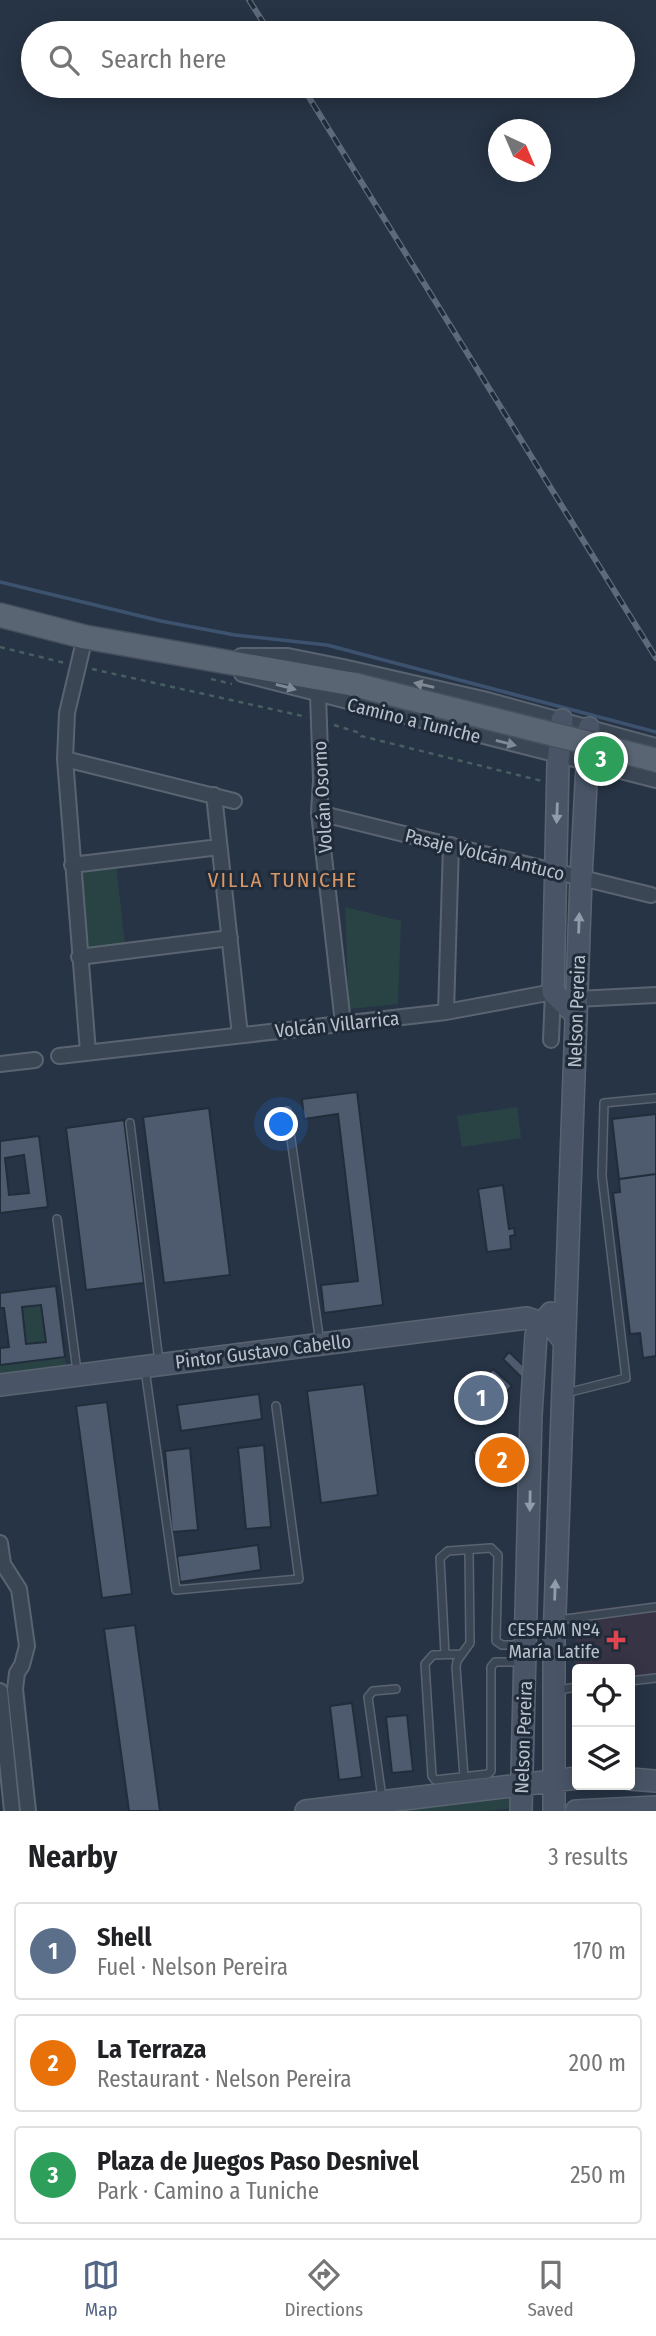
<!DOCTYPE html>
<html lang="en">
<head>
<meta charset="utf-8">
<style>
	body { margin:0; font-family:"Fira Sans Condensed",sans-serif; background:#f2f2f2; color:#202124 }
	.controls { position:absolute; right:21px; bottom:21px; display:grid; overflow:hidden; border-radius:7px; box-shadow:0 4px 18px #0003 }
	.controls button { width:63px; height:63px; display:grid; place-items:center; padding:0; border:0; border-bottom:2px solid #e0e0e0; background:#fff; color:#202124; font:35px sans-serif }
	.compass { position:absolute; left:488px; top:119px; width:63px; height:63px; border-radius:50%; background:#fff; box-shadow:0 4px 18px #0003; rotate:136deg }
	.you { position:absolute; left:282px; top:1125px; width:24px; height:24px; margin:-18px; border:5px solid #fff; border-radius:50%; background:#1a73e8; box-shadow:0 0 0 10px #1a73e833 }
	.badge { display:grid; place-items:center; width:46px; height:46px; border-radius:50%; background:#536685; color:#fff; font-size:23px; font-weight:700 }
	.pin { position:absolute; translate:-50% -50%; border:4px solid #fff; box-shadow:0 2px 7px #0006 }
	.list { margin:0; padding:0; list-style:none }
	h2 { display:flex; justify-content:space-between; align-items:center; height:91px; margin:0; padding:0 28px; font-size:30px }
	h2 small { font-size:23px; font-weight:400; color:#757577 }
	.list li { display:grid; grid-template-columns:46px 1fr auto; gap:21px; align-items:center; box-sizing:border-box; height:98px; margin:0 14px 14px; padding:0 14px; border:2px solid #e0e0e0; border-radius:7px }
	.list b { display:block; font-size:26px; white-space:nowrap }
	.list p { margin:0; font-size:23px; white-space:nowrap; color:#757577 }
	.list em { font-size:23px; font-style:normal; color:#757577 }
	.icon { flex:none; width:38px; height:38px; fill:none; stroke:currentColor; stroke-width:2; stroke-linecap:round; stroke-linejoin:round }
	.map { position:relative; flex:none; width:656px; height:1811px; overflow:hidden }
	.search { position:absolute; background:#fff; box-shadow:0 4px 18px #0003; left:21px; right:21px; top:21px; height:77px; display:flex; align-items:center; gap:18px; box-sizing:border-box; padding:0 24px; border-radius:38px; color:#757577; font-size:26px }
	.sheet { height:427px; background:#fff }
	nav { display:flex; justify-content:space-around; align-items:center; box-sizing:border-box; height:98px; border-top:2px solid #e0e0e0; background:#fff; font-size:19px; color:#757577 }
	nav a { display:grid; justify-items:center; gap:4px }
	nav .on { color:#536685 }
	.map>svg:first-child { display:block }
	.medical { fill:#363445 }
	.green { fill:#294345 }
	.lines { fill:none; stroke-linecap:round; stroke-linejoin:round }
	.stream { stroke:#3d526e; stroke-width:3.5 }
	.building { fill:#4e5b6e; stroke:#222d3b; stroke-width:2; fill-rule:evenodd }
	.lane-casing { stroke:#5a6471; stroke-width:10 }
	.street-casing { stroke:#5a6471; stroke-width:18 }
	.secondary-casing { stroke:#5a6471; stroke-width:24 }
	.primary-casing { stroke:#454f5d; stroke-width:26 }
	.path { stroke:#475f61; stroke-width:2.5; stroke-dasharray:5 5; stroke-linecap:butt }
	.lane { stroke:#3b4654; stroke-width:7 }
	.street { stroke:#3b4654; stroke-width:14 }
	.secondary { stroke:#495567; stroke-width:21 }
	.primary { stroke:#5a6574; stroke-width:23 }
	.rail-casing { stroke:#5d6a7b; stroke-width:6 }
	.rail { stroke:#202b39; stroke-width:3.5; stroke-dasharray:10; stroke-linecap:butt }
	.primary-bridge-casing { stroke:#454f5d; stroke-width:26; stroke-linecap:butt }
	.primary-bridge { stroke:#5a6574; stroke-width:23 }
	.oneway { fill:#808a97 }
	.oneway2 { fill:#929ba9 }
	.health-dot { fill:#e0444e; stroke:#202b39; stroke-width:2.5 }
	.labels { text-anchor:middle; stroke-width:6; stroke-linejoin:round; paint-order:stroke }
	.street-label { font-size:19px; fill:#b9c1cd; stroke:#202b39 }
	.poi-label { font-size:19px; fill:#b9c1cd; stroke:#202b39; text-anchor:end }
	.neighbourhood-label { font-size:21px; letter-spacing:2px; fill:#d99768; stroke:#202b39 }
</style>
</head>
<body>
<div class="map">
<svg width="656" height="1811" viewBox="0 0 656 1811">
	<rect width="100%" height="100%" fill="#273445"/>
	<path class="medical" d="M656 1602V1680L630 1683V1669H577V1689H574L576 1611Z"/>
	<path class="green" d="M116 865 125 945 89 949 80 870Z
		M345 907 401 921 398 1004 349 1009Z
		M517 1107 521 1138 462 1147 457 1116Z
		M41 1305 46 1342 26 1344 22 1307Z
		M65 1357 66 1367 0 1376V1365Z
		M514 1795V1808L484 1811H371Z"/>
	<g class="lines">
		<path class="stream" d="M0 582 161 621 235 635 327 645 656 732"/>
	</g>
	<path class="building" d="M357 1092 383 1305 324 1313 321 1285 358 1281 338 1114 304 1119 302 1099Z
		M209 1108 230 1275 164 1283 143 1117Z
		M656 1114V1174L619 1179 612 1119Z
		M124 1120 144 1283 86 1290 66 1128Z
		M39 1136 48 1207 0 1213V1141ZM24 1155 29 1193 9 1195 5 1158Z
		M656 1174V1356L643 1358 640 1333 630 1334 613 1193 620 1192 619 1179Z
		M503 1185 509 1229 514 1228 515 1235 510 1236 511 1249 487 1252 478 1189Z
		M56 1286 65 1357 0 1365V1348L9 1347 4 1308H0V1293ZM41 1305 46 1342 26 1344 22 1307Z
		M509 1352 528 1370 521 1377 503 1359Z
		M493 1369 512 1386 486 1414 468 1397Z
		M364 1384 378 1495 321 1503 307 1391Z
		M259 1394 262 1419 181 1431 177 1405Z
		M107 1402 132 1594 102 1598 76 1406Z
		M264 1445 271 1527 246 1529 238 1448Z
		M511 1447 520 1451 529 1469 482 1474 472 1451Z
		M190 1448 198 1530 172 1532 165 1451Z
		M258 1545 261 1570 180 1582 177 1556Z
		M135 1625 160 1811H129L104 1629Z
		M352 1703 362 1777 339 1780 330 1706Z
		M407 1715 413 1771 392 1773 386 1717Z"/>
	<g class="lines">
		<defs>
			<path id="lane" d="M287 1111 320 1343
				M130 1123 159 1362
				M57 1219 77 1371
				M145 1369 176 1590 299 1579 276 1406
				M566 1393 626 1378 602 1176 604 1103 656 1098
				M558 1620 656 1607
				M445 1654 440 1558 448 1551 491 1548 498 1555 496 1641 502 1645H522
				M462 1654 433 1655 425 1664 432 1776 435 1780 488 1774 491 1771V1667L495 1662H521
				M630 1681 656 1678
				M558 1690 577 1687
				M464 1777 456 1667 457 1661 470 1643 469 1550
				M382 1798 368 1697 373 1691 396 1689"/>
			<path id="street" d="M85 637 67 713 65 759 88 1052
				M241 656H288L343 667 483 699 656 746
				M242 674 656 780
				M318 695 321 780 319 813 343 1023
				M65 759 234 801
				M214 795 240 1035
				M319 813 651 895
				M72 865 219 847
				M79 957 230 938
				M577 999 656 995
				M446 1012 451 845
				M59 1056 446 1012 553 992 551 1040
				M0 1064 35 1060
				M0 1543 3 1564 19 1589 27 1646 22 1665 17 1673 15 1689 28 1811
				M0 1691 12 1811"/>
			<path id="secondary" d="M562 720 558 764 553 992 576 1015
				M0 1385 527 1318 553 1327 564 1341
				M630 1779 656 1781
				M306 1811 577 1778
				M521 1811 531 1415 536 1335 541 1325 551 1313
				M554 1811V1641L581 878 589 728
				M576 1811 656 1807"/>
			<path id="primary" d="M0 615 85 637 352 684"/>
		</defs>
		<use href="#lane" class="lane-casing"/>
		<use href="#street" class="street-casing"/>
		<use href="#secondary" class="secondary-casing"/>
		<use href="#primary" class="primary-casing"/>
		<path class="path" d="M0 647 65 663
			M92 669 307 717
			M211 679 232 684
			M334 725 360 733 361 736 542 781"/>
		<use href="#lane" class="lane"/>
		<use href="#street" class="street"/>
		<use href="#secondary" class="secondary"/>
		<use href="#primary" class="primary"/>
		<defs>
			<path id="rail" d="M249 0 270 33
				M302 86 656 658"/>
		</defs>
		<use href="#rail" class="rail-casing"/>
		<use href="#rail" class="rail"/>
		<defs>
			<path id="primary-bridge" d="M352 684 656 760"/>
		</defs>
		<use href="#primary-bridge" class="primary-bridge-casing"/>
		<use href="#primary-bridge" class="primary-bridge"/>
	</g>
	<defs><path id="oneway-solid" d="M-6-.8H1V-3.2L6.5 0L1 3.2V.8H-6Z" transform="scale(1.75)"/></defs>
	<g class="oneway">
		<use href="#oneway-solid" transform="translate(424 685) rotate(-167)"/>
		<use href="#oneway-solid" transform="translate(286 687) rotate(15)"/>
		<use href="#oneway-solid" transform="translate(506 743) rotate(14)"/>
	</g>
	<g class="oneway2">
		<use href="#oneway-solid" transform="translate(557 813) rotate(92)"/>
		<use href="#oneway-solid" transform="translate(579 923) rotate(-88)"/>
		<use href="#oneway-solid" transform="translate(530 1501) rotate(91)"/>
		<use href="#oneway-solid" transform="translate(555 1590) rotate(-88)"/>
	</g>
	<path class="health-dot" d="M612.5 1629.5h7v7h7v7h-7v7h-7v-7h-7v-7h7z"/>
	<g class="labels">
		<g class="street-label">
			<text transform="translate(414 720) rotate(14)" y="7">Camino a Tuniche</text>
			<text transform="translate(322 797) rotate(-93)" y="7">Volcán Osorno</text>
			<text transform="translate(485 854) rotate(14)" y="7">Pasaje Volcán Antuco</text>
			<text transform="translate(576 1011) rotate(-88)" y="7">Nelson Pereira</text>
			<text transform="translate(337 1024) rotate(-6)" y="7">Volcán Villarrica</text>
			<text transform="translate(263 1351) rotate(-7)" y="7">Pintor Gustavo Cabello</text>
			<text transform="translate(523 1737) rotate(-88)" y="7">Nelson Pereira</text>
		</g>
		<g class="poi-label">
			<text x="600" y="1636">CESFAM Nº4<tspan x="600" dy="22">María Latife</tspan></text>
		</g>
		<g class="neighbourhood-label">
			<text x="283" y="887">VILLA TUNICHE</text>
		</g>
	</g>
</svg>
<div class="controls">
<button><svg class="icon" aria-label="locate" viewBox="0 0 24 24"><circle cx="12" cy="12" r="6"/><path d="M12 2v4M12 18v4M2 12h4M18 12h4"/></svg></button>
<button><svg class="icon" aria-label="layers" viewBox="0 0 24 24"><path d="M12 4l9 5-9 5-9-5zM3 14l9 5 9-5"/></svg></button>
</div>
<svg class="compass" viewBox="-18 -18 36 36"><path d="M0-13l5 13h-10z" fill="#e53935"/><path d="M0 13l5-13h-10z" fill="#757577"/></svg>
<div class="you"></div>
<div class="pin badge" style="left:481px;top:1398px;background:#5c6f8a">1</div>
<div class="pin badge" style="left:502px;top:1460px;background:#e8710a">2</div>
<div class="pin badge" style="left:601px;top:759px;background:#2e9e5b">3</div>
<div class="search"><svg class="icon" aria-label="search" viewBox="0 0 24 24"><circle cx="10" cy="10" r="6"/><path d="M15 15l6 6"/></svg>Search here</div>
</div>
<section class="sheet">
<h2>Nearby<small>3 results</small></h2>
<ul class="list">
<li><span class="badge" style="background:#5c6f8a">1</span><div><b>Shell</b><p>Fuel · Nelson Pereira</p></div><em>170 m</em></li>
<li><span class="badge" style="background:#e8710a">2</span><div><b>La Terraza</b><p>Restaurant · Nelson Pereira</p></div><em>200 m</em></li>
<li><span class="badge" style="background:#2e9e5b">3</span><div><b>Plaza de Juegos Paso Desnivel</b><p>Park · Camino a Tuniche</p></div><em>250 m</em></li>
</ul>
</section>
<nav>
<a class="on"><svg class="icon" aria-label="map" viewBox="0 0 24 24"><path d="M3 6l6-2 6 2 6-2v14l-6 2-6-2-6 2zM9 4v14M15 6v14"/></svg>Map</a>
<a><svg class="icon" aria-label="directions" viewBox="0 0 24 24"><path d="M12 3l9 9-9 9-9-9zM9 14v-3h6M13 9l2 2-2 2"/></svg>Directions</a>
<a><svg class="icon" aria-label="saved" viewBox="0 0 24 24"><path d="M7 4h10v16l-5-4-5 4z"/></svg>Saved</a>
</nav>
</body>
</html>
